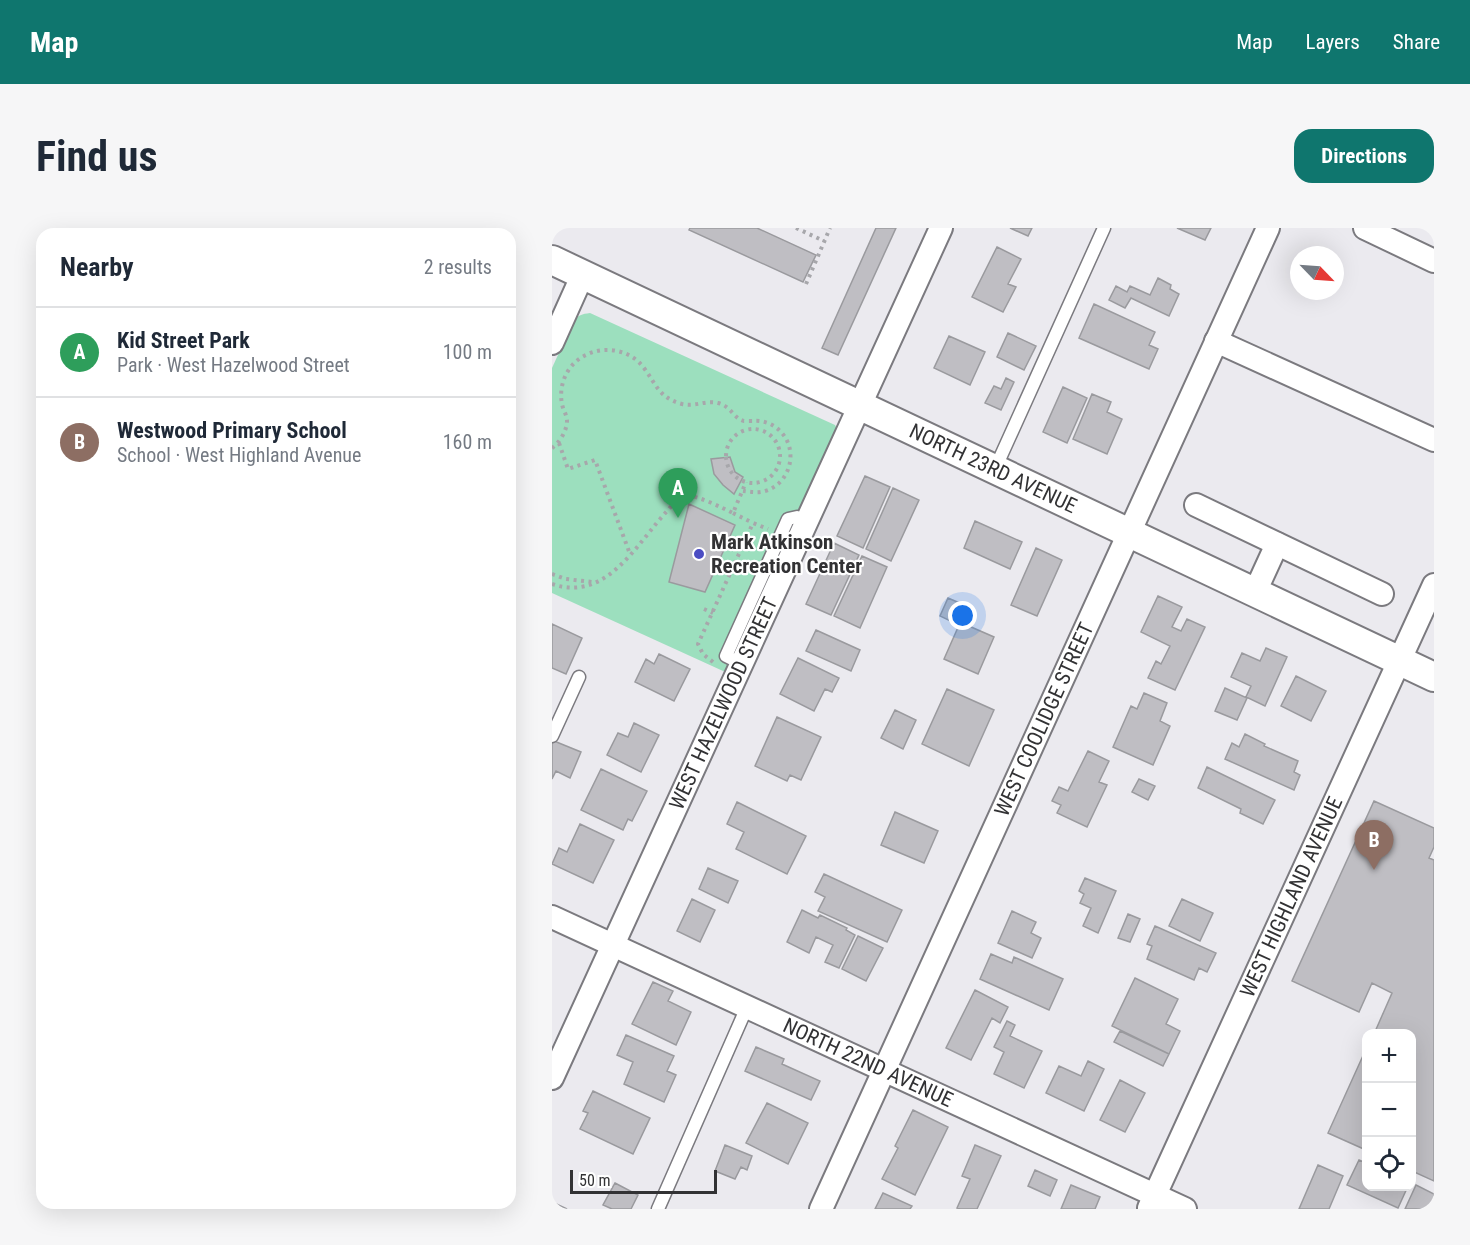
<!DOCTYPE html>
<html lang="en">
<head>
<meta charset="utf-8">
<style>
	body { margin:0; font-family:"Roboto Condensed",sans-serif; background:#f6f6f7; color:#1f2937 }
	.controls { position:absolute; right:18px; bottom:18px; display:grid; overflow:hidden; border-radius:12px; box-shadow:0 6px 24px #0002 }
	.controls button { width:54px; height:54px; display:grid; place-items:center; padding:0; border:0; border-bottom:2px solid #e0e1e3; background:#fff; color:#1f2937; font:30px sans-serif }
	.compass { position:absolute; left:738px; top:18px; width:54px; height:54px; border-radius:50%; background:#fff; box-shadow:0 6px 24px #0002; rotate:115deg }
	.scale { position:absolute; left:18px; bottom:15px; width:147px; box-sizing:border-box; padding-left:6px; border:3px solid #323234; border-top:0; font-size:16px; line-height:21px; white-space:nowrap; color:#323234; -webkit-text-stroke:4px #fff; paint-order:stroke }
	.you { position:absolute; left:411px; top:388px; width:21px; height:21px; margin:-15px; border:4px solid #fff; border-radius:50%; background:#1a73e8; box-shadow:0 0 0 9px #1a73e833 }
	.badge { display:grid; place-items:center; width:39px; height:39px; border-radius:50%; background:#0f766e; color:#fff; font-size:20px; font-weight:700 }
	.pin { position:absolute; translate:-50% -50px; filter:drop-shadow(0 2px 3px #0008) }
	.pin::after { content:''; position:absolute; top:32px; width:21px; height:18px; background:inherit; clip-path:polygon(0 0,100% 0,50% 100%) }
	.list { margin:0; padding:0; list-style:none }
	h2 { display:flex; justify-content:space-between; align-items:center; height:78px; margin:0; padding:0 24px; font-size:26px }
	h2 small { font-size:20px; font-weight:400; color:#747a83 }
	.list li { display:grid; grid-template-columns:39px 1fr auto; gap:18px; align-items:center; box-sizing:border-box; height:90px; padding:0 24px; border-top:2px solid #e0e1e3 }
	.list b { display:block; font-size:22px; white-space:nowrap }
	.list p { margin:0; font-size:20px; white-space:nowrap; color:#747a83 }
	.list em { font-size:20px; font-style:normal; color:#747a83 }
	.icon { flex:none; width:33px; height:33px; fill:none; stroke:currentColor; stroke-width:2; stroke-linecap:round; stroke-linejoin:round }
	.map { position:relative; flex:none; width:882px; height:981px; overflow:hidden; border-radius:18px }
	header { display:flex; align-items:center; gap:36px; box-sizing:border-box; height:84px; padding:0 30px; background:#0f766e; color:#fff }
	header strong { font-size:28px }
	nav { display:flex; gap:33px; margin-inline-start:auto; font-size:21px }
	.intro { display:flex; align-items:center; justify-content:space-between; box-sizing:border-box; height:144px; padding:0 36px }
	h1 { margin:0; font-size:42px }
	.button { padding:15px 27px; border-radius:18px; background:#0f766e; color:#fff; font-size:21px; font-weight:700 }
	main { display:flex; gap:36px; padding:0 36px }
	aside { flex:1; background:#fff; border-radius:18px; box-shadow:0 6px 24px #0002 }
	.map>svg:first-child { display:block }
	.green { fill:#9cdfbe }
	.building { fill:#bfbec3; stroke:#9a9a9e; stroke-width:1.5 }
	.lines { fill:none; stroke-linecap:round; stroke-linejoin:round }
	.service-casing { stroke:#7b7a7f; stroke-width:15 }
	.minor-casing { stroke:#7b7a7f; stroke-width:26 }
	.tertiary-casing { stroke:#7b7a7f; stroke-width:32 }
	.path { stroke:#a7a7ab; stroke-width:4; stroke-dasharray:3 4.5; stroke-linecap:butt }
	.service { stroke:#fff; stroke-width:12 }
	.minor { stroke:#fff; stroke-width:22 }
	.tertiary { stroke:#fff; stroke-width:28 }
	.poi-dot { fill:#4b4dc3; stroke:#fff; stroke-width:2 }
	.labels { text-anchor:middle; stroke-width:4.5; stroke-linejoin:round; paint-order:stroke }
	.street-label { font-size:21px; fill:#323234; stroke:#fff }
	.poi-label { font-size:21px; font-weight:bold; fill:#323234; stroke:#fff; text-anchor:start }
</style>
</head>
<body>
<header>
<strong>Map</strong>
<nav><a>Map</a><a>Layers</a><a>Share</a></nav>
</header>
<div class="intro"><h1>Find us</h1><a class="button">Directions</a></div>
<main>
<aside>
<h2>Nearby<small>2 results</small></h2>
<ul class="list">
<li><span class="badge" style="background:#2e9e5b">A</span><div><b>Kid Street Park</b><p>Park · West Hazelwood Street</p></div><em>100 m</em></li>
<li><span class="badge" style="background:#8d6e63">B</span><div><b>Westwood Primary School</b><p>School · West Highland Avenue</p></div><em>160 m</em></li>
</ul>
</aside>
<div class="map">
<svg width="882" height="981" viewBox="0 0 882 981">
	<rect width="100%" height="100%" fill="#ebeaef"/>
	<path class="green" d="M38 85 283 197 286 203 182 448 0 365V140L21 94C26 87 30 86 38 85Z"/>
	<path class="building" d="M138 0H205L264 27 251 54 137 2Z
		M324 0H344L286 127 270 120Z
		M458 0H480L476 8Z
		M625 0H659L653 12Z
		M445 19 469 31 456 56 464 59 451 84 420 69Z
		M606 50 619 57 618 61 627 66 617 88 579 70 573 80 557 72 564 58 575 64 578 58 598 67Z
		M542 76 603 104 597 117 606 121 597 141 527 110Z
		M456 105 484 118 472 142 445 129Z
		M397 108 433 124 418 157 382 140Z
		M454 150 462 154 449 182 433 175 442 158 449 161Z
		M511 159 535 170 515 215 491 204Z
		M540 166 559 174 555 184 570 191 555 226 521 211Z
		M178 229 183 244 191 249 182 266 171 257 162 246 159 231Z
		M313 248 338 259 311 320 285 308Z
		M341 260 367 272 339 333 314 321Z
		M137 276 183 297 153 364 117 354Z
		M423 293 470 314 458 341 412 320Z
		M282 315 307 327 279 387 254 376Z
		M484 320 510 332 485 388 459 377Z
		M310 328 335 339 308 400 282 388Z
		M606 368 630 379 620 399 629 403 635 391 653 399 623 462 596 450 604 433 609 436 618 418 589 404Z
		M396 370 417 379 410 395 442 409 426 446 392 431 407 397 388 388Z
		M0 396 30 410 14 446 0 440Z
		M264 402 308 422 299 443 254 423Z
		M714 420 735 429 713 478 694 469 699 458 679 449 690 425 708 433Z
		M107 426 138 441 122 473 83 454 94 431 102 436Z
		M246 430 287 450 280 464 273 461 262 483 228 466Z
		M744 448 774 463 759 493 729 478Z
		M673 460 695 470 685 492 663 483Z
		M395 461 442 482 417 538 370 516Z
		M592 465 615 475 608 493 618 498 601 537 561 519 579 478 585 481Z
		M343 482 364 492 351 521 329 510Z
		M225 489 269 509 249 552 238 547 235 553 203 538Z
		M82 495 107 507 89 544 55 527 66 505 76 509Z
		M693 506 713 516 712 518 746 533 742 544 748 547 742 562 673 531 680 515 687 519Z
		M2 513 29 524 18 550 4 543 0 551V516Z
		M536 523 557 533 547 554 555 557 535 599 505 585 509 577 500 573 507 559 516 563Z
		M655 539 723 572 711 596 688 585 689 581 646 560Z
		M49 541 95 563 80 593 76 591 71 602 29 582Z
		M587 551 603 558 596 572 580 564Z
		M822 573 882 600V619L877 630 882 632V953L860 943V806H822L840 765 820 755 807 784 740 753Z
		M185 574 254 608 235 646 184 621 192 604 175 596Z
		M343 584 386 603 372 635 329 617Z
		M28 596 62 612 41 655 0 636 7 620 15 624Z
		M156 640 186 653 176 675 147 661Z
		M272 646 350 682 335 714 266 683 273 669 263 664Z
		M533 650 564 663 546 705 531 698 539 680 528 675 532 666 527 663Z
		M140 671 163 682 148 714 125 703Z
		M630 671 661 685 648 713 617 698Z
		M250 682 266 690 268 687 295 700 294 702 303 707 287 740 273 734 281 717 264 709 257 725 235 714Z
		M460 683 484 694 479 705 489 710 480 730 446 715Z
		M576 686 588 691 578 714 566 710Z
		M603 698 664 725 655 744 647 740 642 752 595 731 600 718 595 716Z
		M306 708 331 720 314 753 290 741Z
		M439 726 460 735 462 729 511 751 497 782 428 751Z
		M583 750 626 771 614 796 628 803 617 826 560 798Z
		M101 754 121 763 116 773 139 784 124 817 80 796Z
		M423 762 456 779 448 795 440 790 419 832 394 820Z
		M455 793 463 797 458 808 490 823 472 860 442 846 452 824 442 819Z
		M568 803 617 826 611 838 562 814Z
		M74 807 122 828 115 843 124 847 112 874 72 856 81 834 65 827Z
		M204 819 232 831 230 836 268 853 259 872 193 843Z
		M814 821V922L776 905Z
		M536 833 552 841 532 883 494 865 507 838 529 848Z
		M568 852 593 865 573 904 548 892Z
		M41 863 98 890 81 926 28 901 36 885 31 883Z
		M215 875 256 895 236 936 194 915Z
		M361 882 396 899 363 967 330 951 346 920 343 918Z
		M173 917 200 928 195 942 189 939 183 951 163 943Z
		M423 917 449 928 425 981H408L405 980 418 951 410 948Z
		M807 932 814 935V958H856L846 980 795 957Z
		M766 937 791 948 777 981H747Z
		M483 942 505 952 498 968 476 958Z
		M63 955 86 967 79 981H60L51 977Z
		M519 957 548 969 543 981H509Z
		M864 957 882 966V981H853Z
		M331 965 360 978 358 981H323Z
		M0 974 15 981H0Z"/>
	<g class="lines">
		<defs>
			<path id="service" d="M443 241 552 0
				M190 436 174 428 236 291 245 289 255 294
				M0 508 27 449
				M106 981 195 779"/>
			<g id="minor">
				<path d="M813 0 882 33"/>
				<path d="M664 113 882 212"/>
				<path d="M0 115 31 46"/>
				<path d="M644 277 830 366"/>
				<path d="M703 364 725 316"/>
				<path id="s1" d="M0 689 633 981"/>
				<path id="s2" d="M0 850 389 0"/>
				<path id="s3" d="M597 980 882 357"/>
				<path id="s4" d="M269 981 716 0"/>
			</g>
			<g id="tertiary">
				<path id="s5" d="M0 32 882 449"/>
			</g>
		</defs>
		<use href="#service" class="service-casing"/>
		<use href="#minor" class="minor-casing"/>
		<use href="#tertiary" class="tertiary-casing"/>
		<path class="path" d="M244 0 272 13
			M254 56 278 0
			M174 228a27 27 0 1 1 54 0a27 27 0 1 1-54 0Z
			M7 215 16 241 43 232 78 326
			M0 220C7 215 15 203 15 193 15 187 11 182 10 176 6 156 16 135 34 127 53 117 79 122 92 140 104 156 107 170 130 176 144 179 153 172 166 175 179 178 182 191 192 193 192 193 200 193 201 193 211 192 222 196 229 204 247 223 238 256 213 263 206 265 199 264 191 263
			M181 285 201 295
			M0 346 14 351 40 354
			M0 356C55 375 85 315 116 282 121 276 126 269 134 268 146 267 170 280 181 285L194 254
			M152 381 161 385
			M161 434 151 426 146 416 201 295 216 301"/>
		<use href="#service" class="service"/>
		<use href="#minor" class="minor"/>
		<use href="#tertiary" class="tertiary"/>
	</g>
	<circle class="poi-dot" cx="147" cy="326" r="6"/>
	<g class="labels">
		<g class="street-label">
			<text dy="7" stroke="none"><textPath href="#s5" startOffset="488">NORTH 23RD AVENUE</textPath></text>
			<text dy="7" stroke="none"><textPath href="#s2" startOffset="412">WEST HAZELWOOD STREET</textPath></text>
			<text dy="7" stroke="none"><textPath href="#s4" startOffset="538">WEST COOLIDGE STREET</textPath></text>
			<text dy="7" stroke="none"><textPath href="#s3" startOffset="342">WEST HIGHLAND AVENUE</textPath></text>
			<text dy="7" stroke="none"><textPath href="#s1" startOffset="348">NORTH 22ND AVENUE</textPath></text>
		</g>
		<g class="poi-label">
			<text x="159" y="321">Mark Atkinson<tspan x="159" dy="24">Recreation Center</tspan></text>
		</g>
	</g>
</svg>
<div class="controls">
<button>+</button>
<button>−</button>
<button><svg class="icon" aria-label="locate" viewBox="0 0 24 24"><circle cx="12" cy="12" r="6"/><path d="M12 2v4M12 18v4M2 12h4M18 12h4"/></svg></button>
</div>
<svg class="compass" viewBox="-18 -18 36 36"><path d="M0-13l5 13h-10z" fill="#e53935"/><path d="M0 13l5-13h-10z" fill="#747a83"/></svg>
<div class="scale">50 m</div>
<div class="you"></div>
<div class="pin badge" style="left:126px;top:290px;background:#2e9e5b">A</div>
<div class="pin badge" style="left:822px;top:642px;background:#8d6e63">B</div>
</div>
</main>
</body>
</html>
